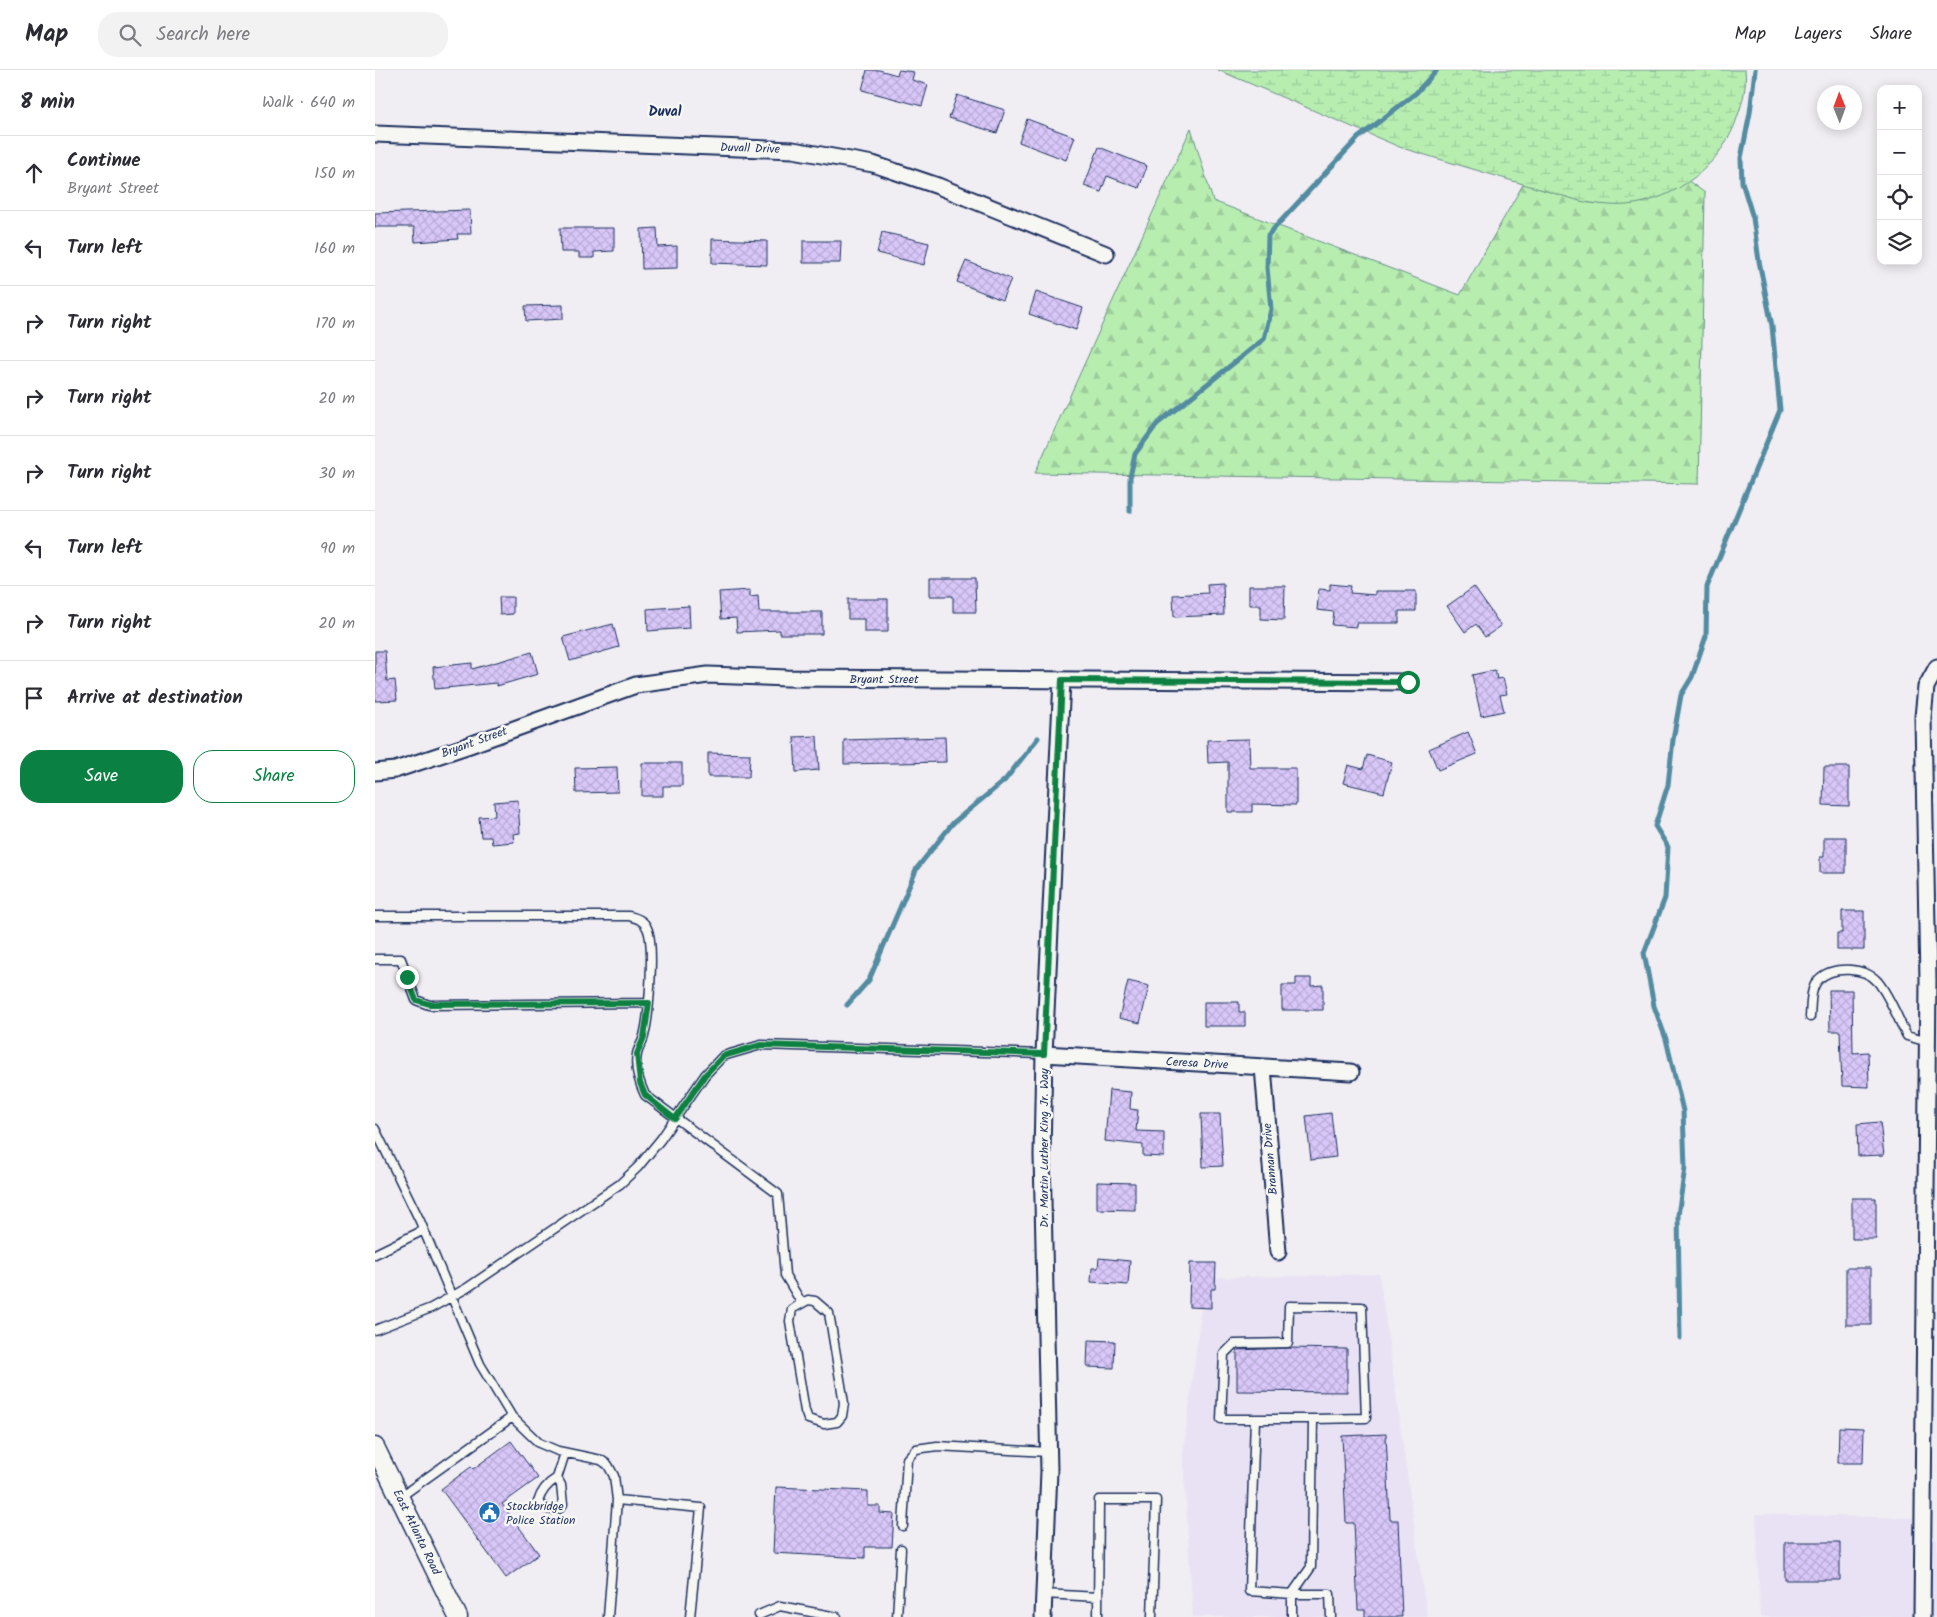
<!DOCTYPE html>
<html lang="en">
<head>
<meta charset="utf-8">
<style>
	body { margin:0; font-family:Kalam,sans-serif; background:#f2f2f3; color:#2b2b33 }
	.controls { position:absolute; right:15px; top:15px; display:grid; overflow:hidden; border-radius:10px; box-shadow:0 2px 12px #0003 }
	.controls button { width:45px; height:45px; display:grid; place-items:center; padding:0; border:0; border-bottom:1px solid #e1e1e2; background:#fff; color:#2b2b33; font:25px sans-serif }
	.compass { position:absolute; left:1442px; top:15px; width:45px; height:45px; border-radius:50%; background:#fff; box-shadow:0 2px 12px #0003; rotate:359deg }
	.stop { position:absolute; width:15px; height:15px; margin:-11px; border:4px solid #0b8043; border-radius:50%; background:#fff }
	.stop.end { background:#0b8043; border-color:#fff; box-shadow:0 1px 5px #0008 }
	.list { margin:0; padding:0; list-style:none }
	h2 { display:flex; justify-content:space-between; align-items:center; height:65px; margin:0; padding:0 20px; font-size:21px }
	h2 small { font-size:16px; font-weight:400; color:#7c7c81 }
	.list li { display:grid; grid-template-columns:32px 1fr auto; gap:15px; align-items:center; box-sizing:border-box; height:75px; padding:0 20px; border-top:1px solid #e1e1e2 }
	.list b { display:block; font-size:19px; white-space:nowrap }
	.list p { margin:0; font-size:16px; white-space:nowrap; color:#7c7c81 }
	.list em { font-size:16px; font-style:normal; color:#7c7c81 }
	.actions { display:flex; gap:10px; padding:15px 20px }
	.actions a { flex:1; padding:11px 0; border:1px solid #0b8043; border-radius:20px; text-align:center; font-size:18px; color:#0b8043 }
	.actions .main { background:#0b8043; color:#fff }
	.icon { flex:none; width:28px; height:28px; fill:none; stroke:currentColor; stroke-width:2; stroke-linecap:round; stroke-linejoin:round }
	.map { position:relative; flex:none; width:1562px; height:1547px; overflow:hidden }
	header { display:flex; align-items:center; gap:30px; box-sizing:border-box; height:70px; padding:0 25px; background:#fff; border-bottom:1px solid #e1e1e2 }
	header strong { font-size:24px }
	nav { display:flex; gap:28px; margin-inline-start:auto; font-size:18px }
	.search { width:350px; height:45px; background:#f2f2f3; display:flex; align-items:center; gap:12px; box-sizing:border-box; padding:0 18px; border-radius:20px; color:#7c7c81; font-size:19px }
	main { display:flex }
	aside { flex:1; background:#fff }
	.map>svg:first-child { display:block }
	.built { fill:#e9e2f4 }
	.forest { fill:url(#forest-firs); stroke:#698e87 }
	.wetland { fill:url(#wetland-marsh); stroke:#698e87 }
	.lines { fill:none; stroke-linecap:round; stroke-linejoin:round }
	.stream { stroke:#528ba1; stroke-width:5 }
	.building { fill:url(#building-cross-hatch); stroke:#1b2f5e }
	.service-casing { stroke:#1b2f5e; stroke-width:11 }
	.minor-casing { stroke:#1b2f5e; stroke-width:19 }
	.tertiary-casing { stroke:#1b2f5e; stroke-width:21 }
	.service { stroke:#f6f6f2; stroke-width:8 }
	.minor { stroke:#f6f6f2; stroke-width:15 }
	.tertiary { stroke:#f6f6f2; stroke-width:18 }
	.route { stroke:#0b8043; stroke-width:6 }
	.labels { text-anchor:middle; stroke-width:5; stroke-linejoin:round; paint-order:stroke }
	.street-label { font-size:12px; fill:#1b2f5e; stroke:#f6f6f2 }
	.poi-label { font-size:12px; fill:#1b2f5e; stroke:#f6f6f2; text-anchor:start }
	.neighbourhood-label { font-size:14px; font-weight:bold; fill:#1b2f5e; stroke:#f6f6f2 }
</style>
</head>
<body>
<header>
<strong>Map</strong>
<div class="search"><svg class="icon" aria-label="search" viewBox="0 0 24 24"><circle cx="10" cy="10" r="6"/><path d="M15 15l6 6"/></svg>Search here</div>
<nav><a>Map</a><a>Layers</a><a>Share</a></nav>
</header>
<main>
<aside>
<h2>8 min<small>Walk · 640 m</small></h2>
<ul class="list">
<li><svg class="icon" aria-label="ahead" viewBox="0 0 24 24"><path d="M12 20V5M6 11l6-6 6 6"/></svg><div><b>Continue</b><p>Bryant Street</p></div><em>150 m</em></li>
<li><svg class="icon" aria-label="left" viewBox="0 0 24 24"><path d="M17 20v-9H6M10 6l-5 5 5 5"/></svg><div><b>Turn left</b></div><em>160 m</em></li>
<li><svg class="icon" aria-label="right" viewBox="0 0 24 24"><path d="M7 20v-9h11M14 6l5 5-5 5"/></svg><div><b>Turn right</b></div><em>170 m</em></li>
<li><svg class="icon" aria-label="right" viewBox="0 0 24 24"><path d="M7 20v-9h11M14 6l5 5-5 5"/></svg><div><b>Turn right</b></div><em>20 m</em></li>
<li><svg class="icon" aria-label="right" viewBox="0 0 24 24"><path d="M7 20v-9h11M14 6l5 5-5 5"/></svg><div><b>Turn right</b></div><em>30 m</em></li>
<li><svg class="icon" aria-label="left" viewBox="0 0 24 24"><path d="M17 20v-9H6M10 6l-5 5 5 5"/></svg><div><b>Turn left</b></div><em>90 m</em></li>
<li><svg class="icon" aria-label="right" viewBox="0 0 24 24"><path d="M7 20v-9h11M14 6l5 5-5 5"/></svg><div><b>Turn right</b></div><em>20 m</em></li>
<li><svg class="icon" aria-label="arrive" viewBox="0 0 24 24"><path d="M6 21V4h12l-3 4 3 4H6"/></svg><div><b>Arrive at destination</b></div></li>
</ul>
<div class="actions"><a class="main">Save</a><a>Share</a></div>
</aside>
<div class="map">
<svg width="1562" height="1547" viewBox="0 0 1562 1547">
	<defs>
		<pattern id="forest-firs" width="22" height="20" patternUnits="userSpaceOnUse" patternTransform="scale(1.25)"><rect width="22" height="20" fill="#b7eeb0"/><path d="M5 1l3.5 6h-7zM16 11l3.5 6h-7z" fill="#9dcc9a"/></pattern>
		<pattern id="wetland-marsh" width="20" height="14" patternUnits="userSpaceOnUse" patternTransform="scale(1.25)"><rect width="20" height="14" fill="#b7eeb0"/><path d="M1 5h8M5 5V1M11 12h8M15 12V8" fill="none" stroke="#9dcc9a"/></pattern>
		<pattern id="building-cross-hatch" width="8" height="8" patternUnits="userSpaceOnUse" patternTransform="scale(1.25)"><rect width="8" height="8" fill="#d8c7f8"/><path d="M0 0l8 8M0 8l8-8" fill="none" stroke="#b9abd7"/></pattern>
	</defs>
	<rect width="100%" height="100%" fill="#f0edf3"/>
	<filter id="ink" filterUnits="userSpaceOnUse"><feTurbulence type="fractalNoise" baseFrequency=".02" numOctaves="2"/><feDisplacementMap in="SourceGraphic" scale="10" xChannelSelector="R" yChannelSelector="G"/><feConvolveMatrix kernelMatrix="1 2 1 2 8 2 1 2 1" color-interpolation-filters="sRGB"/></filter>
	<g filter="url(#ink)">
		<path class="built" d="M1004 1204 1052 1547H818L808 1385 830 1208Z
			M1381 1444 1542 1448 1562 1470V1547H1385Z"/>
		<path class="forest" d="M1198 27 1330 123 1324 414 660 403 816 58 838 131 1085 225Z"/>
		<path class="wetland" d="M843 0H1370C1372 15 1368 31 1363 45 1349 93 1301 131 1251 135 1235 136 1221 134 1205 131L1027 78Z"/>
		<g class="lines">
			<path class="stream" d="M755 441V407L760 384 782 354 889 269 896 239 892 198 893 165 983 68 1041 23 1062 0
				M472 935 494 910 542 798 578 753 630 710 663 668
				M1305 1268 1303 1145 1310 1098 1308 1041 1291 969 1279 936 1269 883 1290 828 1293 777 1280 756 1293 715 1298 670 1306 625 1317 607 1331 566 1332 517 1405 340 1397 256 1384 191 1378 148 1367 112 1366 88 1375 43 1380 0"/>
		</g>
		<path class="building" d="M492 0H504L522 5 524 0 539 2 537 10 553 15 547 36 487 20Z
			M582 25 630 40 622 63 574 48Z
			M652 49 700 67 691 90 644 72Z
			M724 77 772 96 764 118 732 106 726 122 709 116Z
			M95 140 96 164H82L83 169 40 172 39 157H0V143Z
			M185 158H239V181L219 182V188H204V182H186Z
			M282 158 283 177 302 176V198L267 199 266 159Z
			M507 162 554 173 549 195 502 183Z
			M337 169 392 171V195L337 193Z
			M428 171H466L465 193H428Z
			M591 191 636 209 627 230 582 212Z
			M661 222 708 238 701 260 654 244Z
			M188 235V249L151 251 150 236Z
			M555 508H600L601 542H578V526H555Z
			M848 513 849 545 799 547 798 525 833 523 832 514Z
			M955 514 976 516 975 523 1000 525V521H1041V541H1024V553H981V557L957 555 959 542 942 540 944 519 955 520Z
			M874 516H910L909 550 886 549V535H874Z
			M1099 517 1126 556 1110 567 1101 554 1090 562 1072 536Z
			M375 520V527L383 526 384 542H447V564H405V560L362 562 361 548 346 549 344 522Z
			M124 527H138V544L125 545Z
			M473 529H513V562H489V549H473Z
			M314 536 315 558 273 561 272 539Z
			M238 554 244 577 195 591 188 567Z
			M0 581H10L12 611 20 610 22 630 0 631Z
			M157 582 163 604 122 616 121 613 60 619 58 597 97 593V599Z
			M1120 600 1122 609 1128 608 1132 624 1125 625 1129 641 1106 646 1097 605Z
			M1093 662 1102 684 1063 700 1054 679Z
			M442 666 444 700 421 702 419 667Z
			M570 667 571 692 469 694V670Z
			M874 669 875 698H921V735L877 734V742H853V692L833 693 832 670Z
			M333 683 375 684 374 707H333Z
			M992 685 1017 692 1009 723 968 713 973 695 988 699Z
			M267 693H307V716H288V726H267Z
			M242 697 243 722 201 723 200 698Z
			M1449 697H1474V736L1448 735Z
			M143 730 145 763 138 764 139 772 117 774 116 767H106L104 747 120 746 119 732Z
			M1449 767H1471V803H1445V787H1449Z
			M1467 841H1489V880H1462V863H1467Z
			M921 908H936V916L948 915V940H907V915H921Z
			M753 911 774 916 765 953 744 948Z
			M1454 920H1477L1478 983 1493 982 1494 1017 1467 1016 1465 961H1455Z
			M829 932H864V942H870V956H829Z
			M734 1020 756 1022 755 1039 763 1040 761 1061 789 1062V1087L768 1086V1075L730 1071Z
			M956 1043 961 1087 936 1090 931 1046Z
			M826 1044H845L848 1096 828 1097Z
			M1505 1052 1509 1085 1483 1086 1482 1054Z
			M722 1112 760 1113V1140L722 1139Z
			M1477 1128H1501V1169H1477Z
			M724 1188 755 1191 753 1215 716 1212 717 1198H723Z
			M815 1193H841L840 1219H836V1238L814 1237Z
			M1471 1198H1496V1255H1471Z
			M713 1270 740 1271 739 1298 712 1297Z
			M914 1278 972 1279V1322L862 1321V1280Z
			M1464 1357 1489 1358 1488 1393H1463Z
			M1011 1364 1015 1450H1023L1027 1547H990V1540H983L979 1453H971L967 1366Z
			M136 1371 163 1408 127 1434 164 1484 131 1508 66 1419 96 1397 98 1399Z
			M401 1417 493 1421V1436H505V1443L519 1444 517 1477H490V1488L398 1483Z
			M1410 1472H1465V1510H1410Z"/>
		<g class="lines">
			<defs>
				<path id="service" d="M0 846H254C261 848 269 850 272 858 280 874 274 947 269 966 268 972 263 978 262 984 259 998 264 1012 270 1025L403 1124 410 1205 426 1232
					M0 889H26L41 930 54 935 273 933
					M1435 947C1436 935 1435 919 1443 910 1457 895 1491 897 1503 912 1515 927 1523 949 1532 966L1553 972
					M0 1059 45 1151 105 1294 137 1347 164 1373 183 1381 226 1390 233 1395 239 1406 242 1430
					M0 1184 49 1160
					M433 1230 440 1231 454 1243 469 1333 467 1346 462 1352 449 1354 433 1349 430 1341 415 1251 417 1239Z
					M0 1260 56 1238 92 1218 245 1114 263 1097 286 1069 330 1005 348 986 386 975 669 984
					M880 1349 874 1521 917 1524H955L956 1547
					M182 1408 186 1415 188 1434 184 1439C174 1441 170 1439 163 1432 166 1421 172 1414 182 1408L190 1383
					M25 1427 137 1347
					M528 1456 532 1389 541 1379 562 1376 674 1382
					M669 1524 723 1527
					M384 1545 405 1536 462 1547
					M233 1547 242 1430 326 1438 315 1547
					M522 1547 526 1479
					M723 1547 724 1430H781L777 1547
					M917 1547V1524L936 1497 938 1349 991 1348 987 1237 914 1236 913 1273 859 1274 849 1284 846 1349H938"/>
				<path id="minor" d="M0 64 418 80 498 94 563 116 731 184
					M0 702 20 700 92 676 261 615 333 605 412 608 1033 612
					M669 984 976 1002
					M888 997 903 1182
					M668 1547 674 1401 667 1085 669 984 687 610
					M1547 1547 1553 910 1548 647 1551 617 1562 597"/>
				<path id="tertiary" d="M0 1377 83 1547"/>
			</defs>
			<use href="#service" class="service-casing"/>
			<use href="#minor" class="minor-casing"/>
			<use href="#tertiary" class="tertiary-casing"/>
			<use href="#service" class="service"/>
			<use href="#minor" class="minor"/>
			<use href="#tertiary" class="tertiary"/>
		</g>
	</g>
	<g class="lines" filter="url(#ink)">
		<path class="route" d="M32 907 41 930 54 934 274 933 269 967 262 984 265 1013 270 1025 300 1049 330 1005 348 986 386 975 669 984 687 610 1033 612"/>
	</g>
	<defs>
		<symbol id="civic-disc" viewBox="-11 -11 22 22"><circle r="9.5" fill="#1f6fb2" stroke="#f6f6f2"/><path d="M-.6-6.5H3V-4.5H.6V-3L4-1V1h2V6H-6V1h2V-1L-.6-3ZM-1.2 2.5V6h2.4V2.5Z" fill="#fff"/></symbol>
	</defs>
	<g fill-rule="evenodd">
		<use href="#civic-disc" x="102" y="1430" width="25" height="25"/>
	</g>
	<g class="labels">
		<g class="street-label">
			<text transform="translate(375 78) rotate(2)" y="4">Duvall Drive</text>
			<text x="509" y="613">Bryant Street</text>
			<text transform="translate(99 672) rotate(-20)" y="4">Bryant Street</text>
			<text transform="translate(822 993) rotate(3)" y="4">Ceresa Drive</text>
			<text transform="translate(669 1078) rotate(-90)" y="4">Dr. Martin Luther King Jr. Way</text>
			<text transform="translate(895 1089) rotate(-95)" y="4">Brannan Drive</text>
			<text transform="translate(42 1462) rotate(64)" y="4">East Atlanta Road</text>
		</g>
		<g class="poi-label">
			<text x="131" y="1440">Stockbridge<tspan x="131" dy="14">Police Station</tspan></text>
		</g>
		<g class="neighbourhood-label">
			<text x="290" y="46">Duval</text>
		</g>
	</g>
</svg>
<div class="controls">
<button>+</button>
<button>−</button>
<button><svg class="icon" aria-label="locate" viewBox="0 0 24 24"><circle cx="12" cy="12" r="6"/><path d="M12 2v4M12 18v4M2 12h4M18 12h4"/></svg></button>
<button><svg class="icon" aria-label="layers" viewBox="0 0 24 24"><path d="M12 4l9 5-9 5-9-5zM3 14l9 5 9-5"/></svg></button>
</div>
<svg class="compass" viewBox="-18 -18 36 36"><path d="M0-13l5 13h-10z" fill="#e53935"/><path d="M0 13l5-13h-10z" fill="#7c7c81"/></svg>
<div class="stop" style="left:1033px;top:612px"></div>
<div class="stop end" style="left:32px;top:907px"></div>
</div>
</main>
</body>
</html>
